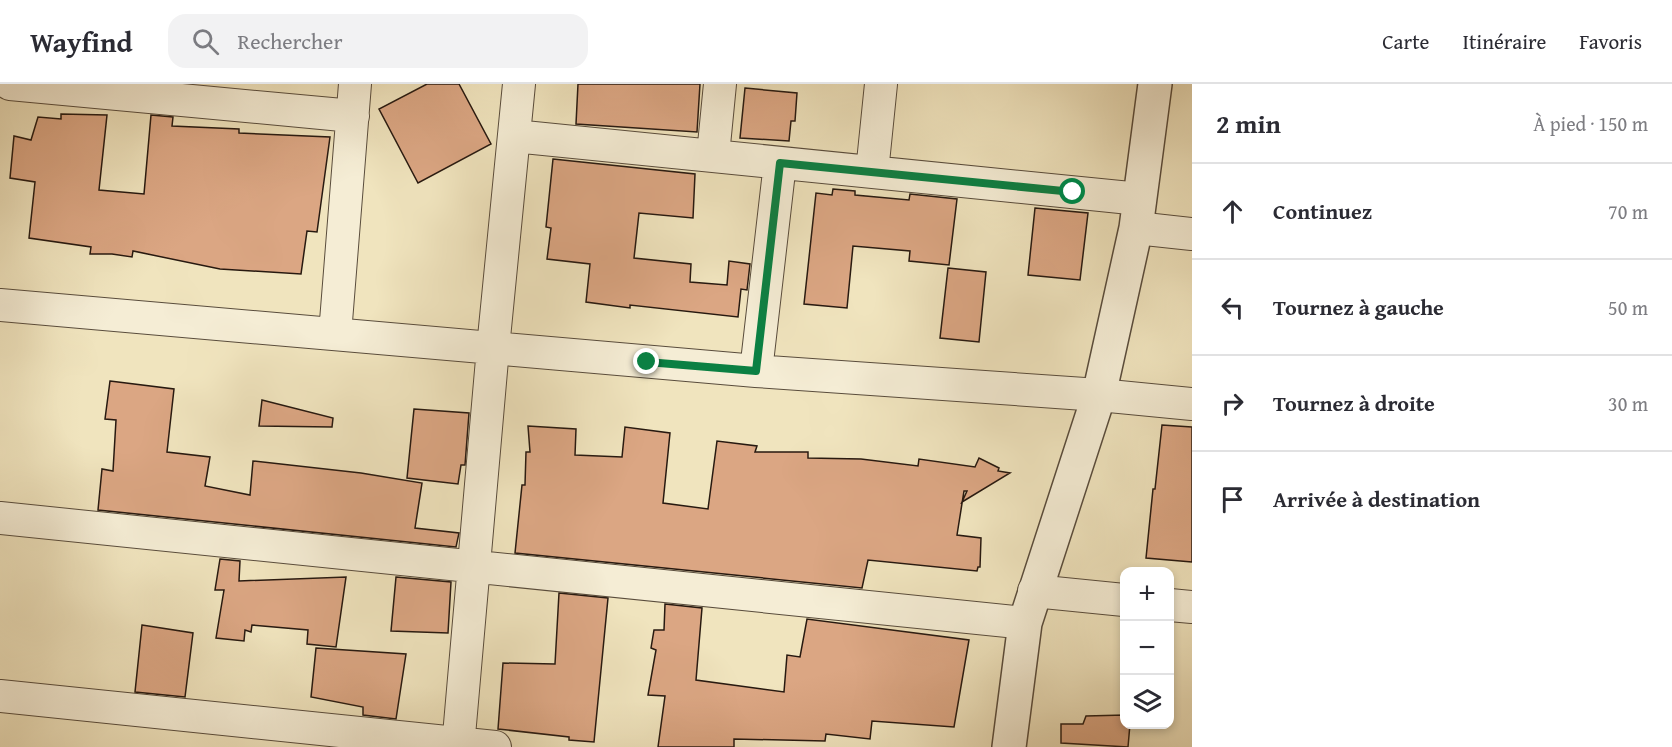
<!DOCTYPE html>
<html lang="fr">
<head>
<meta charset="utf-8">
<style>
	body { margin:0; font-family:"Gentium Book Plus",serif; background:#f2f2f3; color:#2b2b33 }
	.controls { position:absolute; right:18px; bottom:18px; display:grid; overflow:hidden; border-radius:12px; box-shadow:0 3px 9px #0003 }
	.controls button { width:54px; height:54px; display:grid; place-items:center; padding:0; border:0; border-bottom:2px solid #e1e1e2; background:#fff; color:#2b2b33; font:30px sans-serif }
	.stop { position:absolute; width:18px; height:18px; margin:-14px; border:4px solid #0b8043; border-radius:50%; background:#fff }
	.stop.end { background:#0b8043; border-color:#fff; box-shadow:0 2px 6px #0008 }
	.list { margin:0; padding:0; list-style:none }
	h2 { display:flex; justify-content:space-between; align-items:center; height:78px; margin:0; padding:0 24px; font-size:26px }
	h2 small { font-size:20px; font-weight:400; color:#7c7c81 }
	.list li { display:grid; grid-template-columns:39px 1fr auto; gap:18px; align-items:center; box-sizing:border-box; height:96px; padding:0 24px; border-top:2px solid #e1e1e2 }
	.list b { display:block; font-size:22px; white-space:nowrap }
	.list em { font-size:20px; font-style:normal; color:#7c7c81 }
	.icon { flex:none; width:33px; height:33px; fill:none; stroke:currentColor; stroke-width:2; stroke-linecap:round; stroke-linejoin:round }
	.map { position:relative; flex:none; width:1192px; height:663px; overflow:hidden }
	header { display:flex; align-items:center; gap:36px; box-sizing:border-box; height:84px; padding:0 30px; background:#fff; border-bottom:2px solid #e1e1e2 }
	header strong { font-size:28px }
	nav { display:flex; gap:33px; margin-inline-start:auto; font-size:21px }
	.search { width:420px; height:54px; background:#f2f2f3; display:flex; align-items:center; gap:15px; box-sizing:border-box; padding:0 21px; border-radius:18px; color:#7c7c81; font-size:22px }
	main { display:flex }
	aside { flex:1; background:#fff }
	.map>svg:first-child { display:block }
	.building { fill:#dba683; stroke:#271910; stroke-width:1.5 }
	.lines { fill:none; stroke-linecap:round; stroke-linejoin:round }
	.minor-casing { stroke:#594c3c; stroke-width:34 }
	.tertiary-casing { stroke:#594c3c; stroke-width:36 }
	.minor { stroke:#f5edd5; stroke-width:32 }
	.tertiary { stroke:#f5edd5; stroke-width:33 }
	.route { stroke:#0b8043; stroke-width:8 }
</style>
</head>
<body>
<header>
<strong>Wayfind</strong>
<div class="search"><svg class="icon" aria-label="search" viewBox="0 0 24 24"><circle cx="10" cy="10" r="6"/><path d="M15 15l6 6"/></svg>Rechercher</div>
<nav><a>Carte</a><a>Itinéraire</a><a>Favoris</a></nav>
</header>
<main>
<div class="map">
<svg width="1192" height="663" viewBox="0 0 1192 663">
	<rect width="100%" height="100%" fill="#f0e4be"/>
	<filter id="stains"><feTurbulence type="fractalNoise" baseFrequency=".00333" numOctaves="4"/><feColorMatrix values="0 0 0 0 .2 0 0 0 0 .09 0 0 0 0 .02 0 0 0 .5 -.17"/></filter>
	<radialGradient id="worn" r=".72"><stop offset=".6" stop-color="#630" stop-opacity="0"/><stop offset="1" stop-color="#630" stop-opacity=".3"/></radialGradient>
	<path class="building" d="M427 0H459L491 60 418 99 379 25Z
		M578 0H700L697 48 576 40Z
		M745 4 797 9 795 37H791L789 57 740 54Z
		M61 30 107 31 99 106 144 110 151 31 173 33 172 42 239 45V49L330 53 317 148 307 147 301 190 220 185 133 167 132 173 112 170H90L91 163 29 154 35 98 10 94 14 52 31 56 38 33 61 35Z
		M553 75 695 90 693 134 639 129 634 174 691 180 690 198 727 201 729 177 750 180 747 206 741 205 738 233 630 221V224L586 218 590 180 547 175 551 144 546 143Z
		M833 105 855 107V111L909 116 910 110 957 115 949 181 909 177 910 167 853 162 847 224 804 220 816 109 832 111Z
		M1035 124 1088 129 1080 196 1028 191Z
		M948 184 986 188 979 258 940 254Z
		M110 297 174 305 167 368 210 373 205 402 250 411 253 377 361 389 422 399 415 444 459 449 456 463 98 426 102 385 113 387 116 336 105 335Z
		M262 316 333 334 332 343 259 342Z
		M414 325 469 329 465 381H461L458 400 407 394Z
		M1162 341 1192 343V478L1146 474 1153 405H1155Z
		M528 342 576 345 575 371 622 373 625 343 670 349 663 419 708 425 717 357 757 362 755 368H808V374L861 375 918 382 919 375 975 383 979 374 999 384 998 387 1010 389 962 418 967 407H964L957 451 981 454 980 483H978L977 487 868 476 862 504 515 469 522 401H525L526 368H530Z
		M220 475 240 477 239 497 346 493 336 563 307 560 308 546 252 541 251 548 245 546 244 557 216 554 224 506H215Z
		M396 493 451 498 448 549 391 547Z
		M559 509 608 514 594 658 569 656V653L498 645 503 579 555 580Z
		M665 520 702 524 696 596 784 608 787 571 800 573 807 535 969 556 954 643 872 637 870 655 826 650 825 657 734 655V663H658L665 612 648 611 656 566 651 564 654 546H664Z
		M142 541 193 549 185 613 135 608Z
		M316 564 406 570 396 635 363 631V623L311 613Z
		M1125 631V640H1130L1128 663 1061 659V640H1083L1086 632Z"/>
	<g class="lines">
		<defs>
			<path id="minor" d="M10 0 353 32
				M514 52 1140 115
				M713 71 720 0
				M872 88 881 0
				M1136 144 1192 150
				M0 221 756 287 1099 311 1192 320
				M335 250 355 0
				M756 287 780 79
				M0 434 1025 539
				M1034 507 1124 516
				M1170 521 1192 523
				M0 612 495 663
				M458 663 493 264 519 0"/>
			<path id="tertiary" d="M1009 663 1025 539 1099 311 1136 144 1155 0"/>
		</defs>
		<use href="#minor" class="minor-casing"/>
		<use href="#tertiary" class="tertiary-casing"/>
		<use href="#minor" class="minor"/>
		<use href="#tertiary" class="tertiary"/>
	</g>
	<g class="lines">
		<path class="route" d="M647 278 756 287 780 79 1073 108"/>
	</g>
	<rect width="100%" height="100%" filter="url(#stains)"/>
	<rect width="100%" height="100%" fill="url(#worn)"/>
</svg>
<div class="controls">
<button>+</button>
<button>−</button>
<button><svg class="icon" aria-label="layers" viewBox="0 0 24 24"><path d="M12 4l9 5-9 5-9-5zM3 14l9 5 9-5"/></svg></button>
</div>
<div class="stop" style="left:1073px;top:108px"></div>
<div class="stop end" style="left:647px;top:278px"></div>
</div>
<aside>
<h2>2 min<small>À pied · 150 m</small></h2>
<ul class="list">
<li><svg class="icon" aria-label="ahead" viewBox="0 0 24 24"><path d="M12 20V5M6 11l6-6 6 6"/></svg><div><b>Continuez</b></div><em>70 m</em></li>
<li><svg class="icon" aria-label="left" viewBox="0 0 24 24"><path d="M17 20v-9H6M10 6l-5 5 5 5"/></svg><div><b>Tournez à gauche</b></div><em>50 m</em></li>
<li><svg class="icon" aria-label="right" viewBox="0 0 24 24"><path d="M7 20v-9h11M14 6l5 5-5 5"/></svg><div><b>Tournez à droite</b></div><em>30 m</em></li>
<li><svg class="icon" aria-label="arrive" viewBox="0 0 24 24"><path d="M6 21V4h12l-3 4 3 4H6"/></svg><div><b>Arrivée à destination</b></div></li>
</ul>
</aside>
</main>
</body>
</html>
